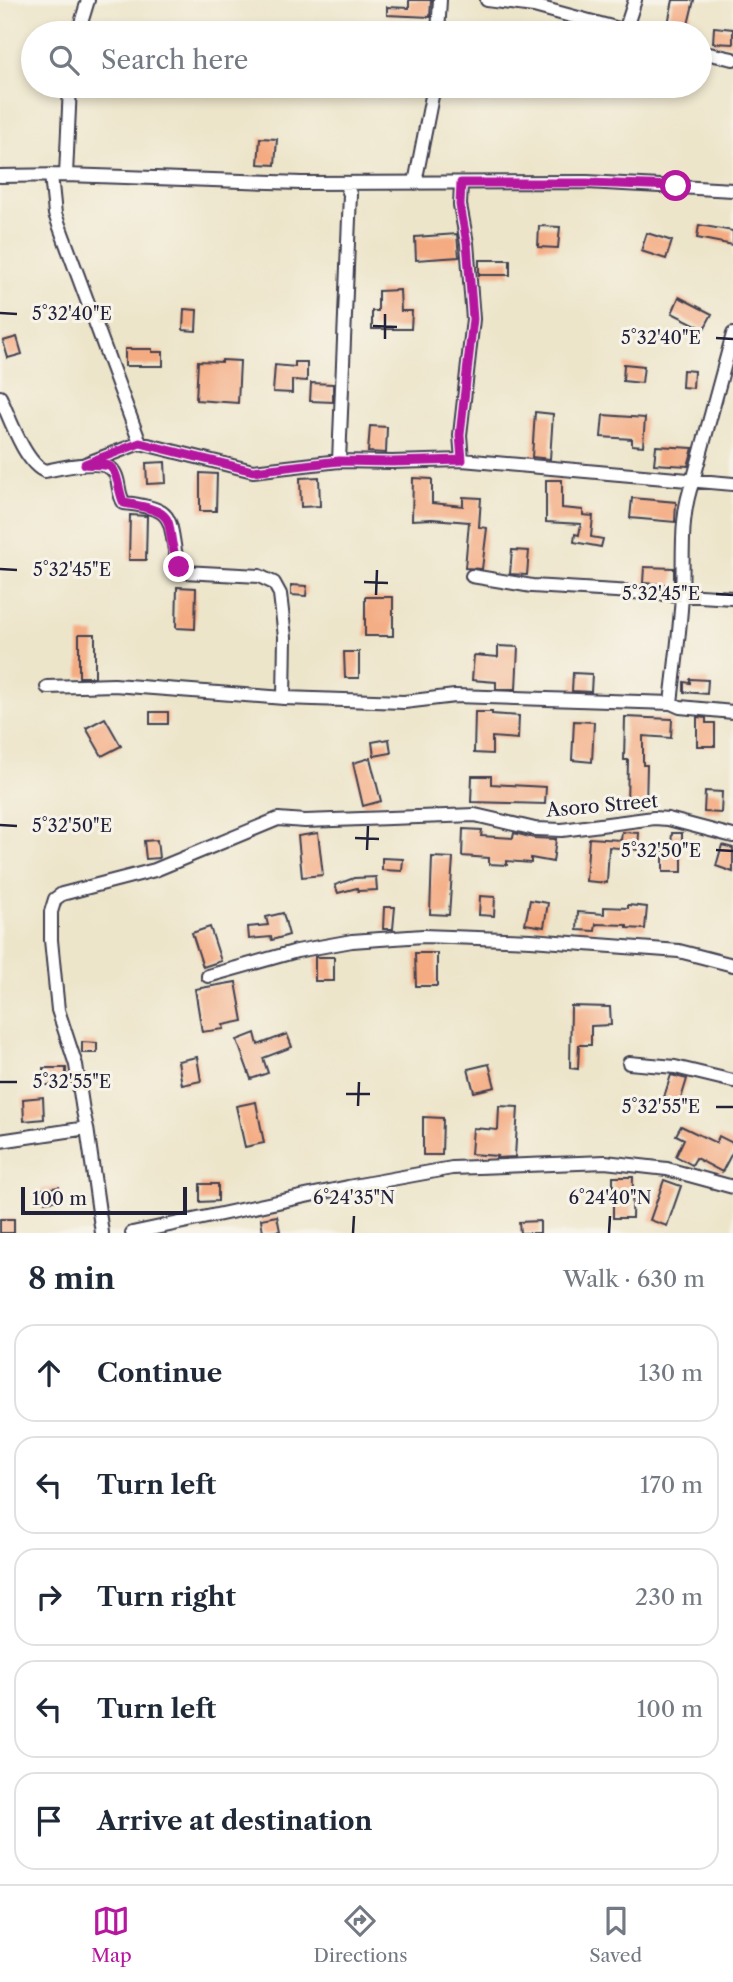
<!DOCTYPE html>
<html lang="en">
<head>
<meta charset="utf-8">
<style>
	body { margin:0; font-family:"Libre Caslon Text",serif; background:#f6f6f7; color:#1f2937 }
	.scale { position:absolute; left:21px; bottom:18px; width:166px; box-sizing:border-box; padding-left:7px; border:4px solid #22223b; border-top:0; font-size:19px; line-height:24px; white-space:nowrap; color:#22223b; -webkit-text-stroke:5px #f7f3e8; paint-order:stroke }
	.stop { position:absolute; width:21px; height:21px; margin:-16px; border:5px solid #b5179e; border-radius:50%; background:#fff }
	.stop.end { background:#b5179e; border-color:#fff; box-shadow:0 2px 7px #0008 }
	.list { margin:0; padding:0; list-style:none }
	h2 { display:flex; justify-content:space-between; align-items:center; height:91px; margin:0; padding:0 28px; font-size:30px }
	h2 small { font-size:23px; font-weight:400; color:#747a83 }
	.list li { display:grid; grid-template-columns:46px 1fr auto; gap:21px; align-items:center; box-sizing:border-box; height:98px; margin:0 14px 14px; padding:0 14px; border:2px solid #e0e1e3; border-radius:21px }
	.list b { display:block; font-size:26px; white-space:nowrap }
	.list em { font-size:23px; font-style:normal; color:#747a83 }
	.icon { flex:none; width:38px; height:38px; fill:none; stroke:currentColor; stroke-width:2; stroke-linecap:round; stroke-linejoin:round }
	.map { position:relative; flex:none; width:733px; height:1233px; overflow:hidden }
	.search { position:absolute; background:#fff; box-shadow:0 4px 10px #0003; left:21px; right:21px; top:21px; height:77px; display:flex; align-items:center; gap:18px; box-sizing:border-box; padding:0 24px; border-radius:38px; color:#747a83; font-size:26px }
	.sheet { height:651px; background:#fff }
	nav { display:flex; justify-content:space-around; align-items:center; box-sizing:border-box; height:98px; border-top:2px solid #e0e1e3; background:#fff; font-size:19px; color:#747a83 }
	nav a { display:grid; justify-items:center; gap:4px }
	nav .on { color:#b5179e }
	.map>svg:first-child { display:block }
	.building { fill:#f4ab82 }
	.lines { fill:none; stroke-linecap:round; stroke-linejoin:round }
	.minor-casing { stroke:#403f50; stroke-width:16 }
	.minor { stroke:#fff; stroke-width:12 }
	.route { stroke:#b5179e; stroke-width:9 }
	.ticks { fill:none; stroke:#22223b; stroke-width:2.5 }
	.labels { text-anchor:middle; stroke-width:6; stroke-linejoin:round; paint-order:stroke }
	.street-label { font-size:19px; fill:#22223b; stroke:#f7f3e8 }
	.ticks-label { font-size:18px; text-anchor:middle; fill:#22223b; stroke:#f7f3e8; stroke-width:6; stroke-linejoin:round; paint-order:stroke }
</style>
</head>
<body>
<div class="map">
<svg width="733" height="1233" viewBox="0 0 733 1233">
	<rect width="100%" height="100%" fill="#f7f3e8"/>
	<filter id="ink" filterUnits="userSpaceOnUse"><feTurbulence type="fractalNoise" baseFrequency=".0143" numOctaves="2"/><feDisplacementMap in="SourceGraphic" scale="14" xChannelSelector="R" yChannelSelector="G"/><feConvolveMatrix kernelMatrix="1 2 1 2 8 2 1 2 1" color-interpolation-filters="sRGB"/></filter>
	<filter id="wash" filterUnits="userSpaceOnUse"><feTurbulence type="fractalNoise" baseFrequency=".00686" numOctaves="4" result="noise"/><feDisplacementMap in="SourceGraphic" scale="28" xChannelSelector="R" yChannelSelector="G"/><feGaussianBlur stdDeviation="1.57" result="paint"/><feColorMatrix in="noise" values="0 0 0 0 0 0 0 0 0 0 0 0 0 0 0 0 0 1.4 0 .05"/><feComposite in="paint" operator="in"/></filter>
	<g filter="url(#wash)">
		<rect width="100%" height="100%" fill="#ede5ca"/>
		<g id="blocks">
			<path class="building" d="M409 0H431L430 17 387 15V7L409 8Z
				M673 0H694L686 33H666Z
				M714 27 733 29V44L713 43Z
				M260 138 277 139 275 165 258 164Z
				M699 225 733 231V245L697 238Z
				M539 226 560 227 558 248 538 247Z
				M647 233 672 241 666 259 641 251Z
				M457 234 459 257 416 260 415 237Z
				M479 260H510V275H479Z
				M400 290 401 311H412L411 329H372V311H378V291Z
				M679 297 712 314 704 329 672 313Z
				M184 309 197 310 196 331 183 330Z
				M17 337 22 354 8 358 3 341Z
				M125 349H152V352H163V366H125Z
				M222 360 240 361 238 403 196 400 198 361 222 362Z
				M295 362H307V381L292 380V393L273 392 275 365 295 367Z
				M624 364 644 366 642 383 623 381Z
				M683 370 694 371 693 388 682 387Z
				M311 383 333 384V402L310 401Z
				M535 412 553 414 550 459 532 457Z
				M603 415 645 418 643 446 632 445V439L601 437Z
				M370 426 387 427 386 453 368 452Z
				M656 446 693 448 688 466 654 464Z
				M165 462 166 483 147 484 146 463Z
				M200 473 217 474 216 511H200Z
				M319 477 320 506 301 507 300 478Z
				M413 478 432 479V503L463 506V497L481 498 479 527 487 528 482 569 465 568 469 522 432 519 412 520Z
				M546 480H562V508L583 510V515L593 516 591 537 603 539 601 547 574 542 575 534 579 535 581 524 546 522Z
				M632 498 676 502 675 522 630 518Z
				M130 515 147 516 146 560H129Z
				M512 550 529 551 527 575 510 574Z
				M644 567 674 568V585L643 583Z
				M291 585 307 586 306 596 291 595Z
				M177 587 196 588 195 629 176 628Z
				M365 597H393V636H365Z
				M79 634H95V677H79Z
				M498 646 518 647 516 689H496V682L472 680 474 655 498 657Z
				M344 652H359V678H345Z
				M573 673 592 674 591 692 572 691Z
				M690 679 708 680 707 694 684 692V682L690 683Z
				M150 712H168V724H150Z
				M475 712H492V714L519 716 518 739 492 737V754L474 753Z
				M625 717 672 719 671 738 643 736V765H647L646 807H627L628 760H624Z
				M697 717 706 718V723H715V746H697Z
				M105 718 121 746 102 756 86 728Z
				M574 721 594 722 592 762 572 760Z
				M389 739 391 753 374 756 372 742Z
				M370 758 381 801 363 806 353 763Z
				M472 776H491V784L546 787 545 804 471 802Z
				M705 791 722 792 721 813 704 812Z
				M463 829 482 830 481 836 513 838 514 833 534 838 556 839 553 862 531 858V863L507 861V865L489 864V858L462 856Z
				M622 832 639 833 638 850 609 847 607 883 586 881 589 838 621 840Z
				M318 833 323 875 302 877 298 836Z
				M672 833H682V872H663V846H671Z
				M157 840 159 858 146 859 144 841Z
				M722 845 733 848V872L716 866Z
				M432 857 453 858 449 915 430 914Z
				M382 858 403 859 402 871 382 870Z
				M376 877 377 890 358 891 357 888 338 893 335 885 354 878Z
				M480 896 495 897 494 916 479 915Z
				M530 900 548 903 544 927 525 924Z
				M628 905 647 907 645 929 627 928V925L596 924 595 931 577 930 578 912 604 914V907L628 908Z
				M384 907H395L393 929H383Z
				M283 913 289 935 272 940 271 937 249 939 248 927 268 925 266 917Z
				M210 927 221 961 203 967 192 933Z
				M415 953H437V986H416Z
				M315 957H334V981H315Z
				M236 982 243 1021 223 1025 224 1029 202 1032 195 989Z
				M571 1006 610 1007 611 1025 591 1026V1045H579L578 1069 570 1068Z
				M255 1033 258 1045 287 1034 292 1047 263 1058 268 1073 251 1079 237 1040Z
				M82 1042 97 1043V1053H82Z
				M197 1057 201 1081 182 1085 178 1061Z
				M489 1064 495 1087 474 1092 468 1069Z
				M43 1068H66V1075H69L70 1085H43Z
				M671 1075 687 1079 680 1102 664 1097Z
				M43 1097 44 1119 24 1121 23 1099Z
				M256 1102 264 1143 245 1147 236 1106Z
				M499 1106 518 1107 515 1157 496 1158 497 1156 471 1154 473 1128 498 1130Z
				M423 1117 443 1118 442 1155H423Z
				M681 1126 716 1143 719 1136 733 1143V1151L722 1172 696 1158 692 1165 676 1156 684 1139 676 1135Z
				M613 1177H633L632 1218H613Z
				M664 1180 681 1186 667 1226 650 1220Z
				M200 1184H218V1201L200 1202Z
				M59 1187 60 1200 44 1202 42 1189Z
				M277 1216 280 1231 263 1233 261 1219Z
				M0 1219H14V1233H0Z
				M540 1221V1233H520L519 1222Z"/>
		</g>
	</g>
	<g filter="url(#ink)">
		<use href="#blocks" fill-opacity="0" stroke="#403f50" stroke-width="2"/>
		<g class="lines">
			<defs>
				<path id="minor" d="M487 0 534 6 634 33
					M625 31 635 0
					M78 33 88 0
					M438 33 440 0
					M700 52 733 59
					M51 175 55 214 140 443
					M66 175 70 86
					M0 176 66 175 301 183 587 182 733 190
					M415 183 434 86
					M461 183 460 205 467 243 473 319 460 435 462 460
					M0 397C9 416 25 464 45 471 60 468 105 457 114 472 120 480 117 493 124 503 133 504 153 507 161 512 178 522 169 556 184 572L259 576 274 583 280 594 285 637 284 698
					M339 461 350 194 345 183
					M85 464 140 443 253 471 339 461 392 462 462 460 733 484
					M472 576 532 586 733 598
					M47 687 114 685 284 698 404 702 455 696 671 703 680 707 733 712
					M671 703C675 667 680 631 682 595 684 556 679 518 693 481L733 334
					M208 976 297 951 352 941 423 936 531 940 679 951 733 965
					M629 1063 675 1067 733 1081
					M0 1141 87 1128
					M102 1233 87 1128 83 1111 76 1065 58 1010 51 940V912L55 899 62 894 155 870 278 819 305 821 475 815 535 829 562 830 654 818 668 819 733 836
					M132 1233 348 1187 452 1168 605 1162 667 1169 733 1187"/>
			</defs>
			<use href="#minor" class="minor-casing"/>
			<use href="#minor" class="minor"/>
		</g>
	</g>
	<g class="lines" filter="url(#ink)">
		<path class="route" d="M179 567C160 522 187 513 124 503 118 493 119 471 109 466 103 464 92 465 85 464L140 443 253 471 339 461 392 462 462 460 460 435 473 319 467 243 460 205 461 183H587L676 186"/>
	</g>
	<path class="ticks" d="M0 313 17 314M373 326 397 327M716 338 733 339M385 339V314M0 569 17 570M364 582 388 583M716 594 733 595M376 595 377 570M0 825 17 826M355 838 379 839M367 850 368 826M716 850 733 851M0 1082H17M346 1094H370M358 1106 359 1082M716 1107H733M353 1233 354 1216M609 1233 610 1216"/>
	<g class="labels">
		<g class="street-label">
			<text transform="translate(602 805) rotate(-5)" y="7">Asoro Street</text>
		</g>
	</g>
	<g class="ticks-label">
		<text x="72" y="320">5°32'40"E</text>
		<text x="661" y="344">5°32'40"E</text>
		<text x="72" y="576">5°32'45"E</text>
		<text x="661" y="600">5°32'45"E</text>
		<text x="72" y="832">5°32'50"E</text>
		<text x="661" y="857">5°32'50"E</text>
		<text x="72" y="1088">5°32'55"E</text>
		<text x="661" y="1113">5°32'55"E</text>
		<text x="354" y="1204">6°24'35"N</text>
		<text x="610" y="1204">6°24'40"N</text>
	</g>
</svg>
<div class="scale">100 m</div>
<div class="stop" style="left:676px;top:186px"></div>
<div class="stop end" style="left:179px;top:567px"></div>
<div class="search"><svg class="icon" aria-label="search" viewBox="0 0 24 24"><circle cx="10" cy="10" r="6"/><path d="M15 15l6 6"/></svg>Search here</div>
</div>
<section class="sheet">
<h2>8 min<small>Walk · 630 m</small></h2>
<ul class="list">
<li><svg class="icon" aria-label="ahead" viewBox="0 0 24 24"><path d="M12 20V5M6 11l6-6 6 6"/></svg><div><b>Continue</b></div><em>130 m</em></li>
<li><svg class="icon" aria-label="left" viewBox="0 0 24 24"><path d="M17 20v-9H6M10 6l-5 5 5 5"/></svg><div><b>Turn left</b></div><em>170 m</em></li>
<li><svg class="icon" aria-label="right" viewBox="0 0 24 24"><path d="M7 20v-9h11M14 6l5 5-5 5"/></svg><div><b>Turn right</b></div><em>230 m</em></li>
<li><svg class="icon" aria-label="left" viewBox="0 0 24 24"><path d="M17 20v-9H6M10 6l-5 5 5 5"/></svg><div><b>Turn left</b></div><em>100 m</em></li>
<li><svg class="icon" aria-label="arrive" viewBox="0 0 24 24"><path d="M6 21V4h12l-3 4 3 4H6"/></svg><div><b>Arrive at destination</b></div></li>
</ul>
</section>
<nav>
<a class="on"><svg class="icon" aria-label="map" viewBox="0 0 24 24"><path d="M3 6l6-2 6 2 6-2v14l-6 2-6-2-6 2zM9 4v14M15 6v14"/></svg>Map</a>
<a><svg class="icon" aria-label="directions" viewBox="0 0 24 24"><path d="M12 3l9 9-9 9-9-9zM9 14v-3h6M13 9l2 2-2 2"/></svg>Directions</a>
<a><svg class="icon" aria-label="saved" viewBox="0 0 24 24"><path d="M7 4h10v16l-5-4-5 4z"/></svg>Saved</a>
</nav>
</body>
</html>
